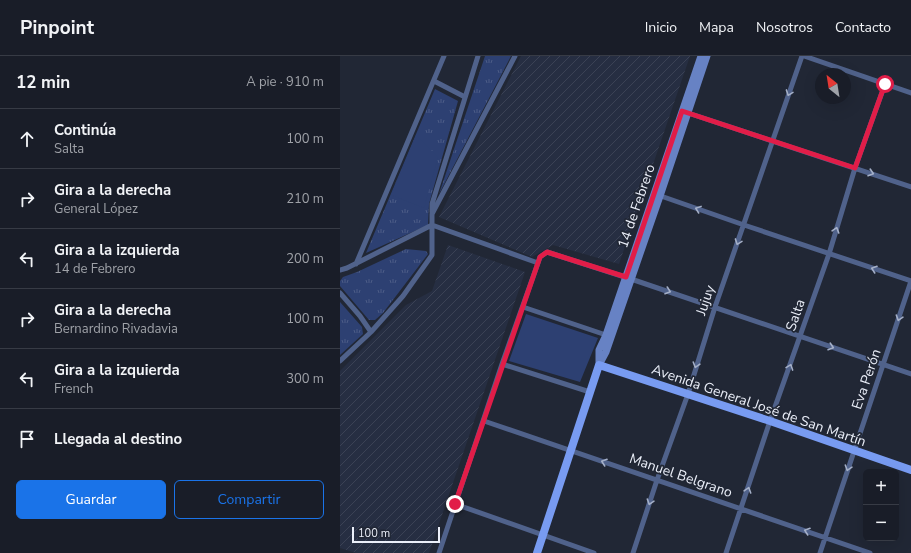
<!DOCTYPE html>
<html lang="es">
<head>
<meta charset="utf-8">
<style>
	body { margin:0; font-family:"Nunito Sans",sans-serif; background:#262a34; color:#f1f3f6 }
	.controls { position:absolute; right:12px; bottom:12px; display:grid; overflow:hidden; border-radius:6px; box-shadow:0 4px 16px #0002 }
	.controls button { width:36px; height:36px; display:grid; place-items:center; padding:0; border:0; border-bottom:1px solid #373b45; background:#191d28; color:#f1f3f6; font:20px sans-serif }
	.compass { position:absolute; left:475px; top:12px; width:36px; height:36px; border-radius:50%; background:#191d28; box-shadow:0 4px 16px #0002; rotate:330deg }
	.scale { position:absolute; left:12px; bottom:10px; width:88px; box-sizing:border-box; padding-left:4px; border:2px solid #ebeff9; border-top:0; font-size:11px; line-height:14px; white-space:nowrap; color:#ebeff9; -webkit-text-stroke:3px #212735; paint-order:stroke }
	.stop { position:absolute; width:12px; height:12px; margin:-9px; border:3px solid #e11d48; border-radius:50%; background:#fff }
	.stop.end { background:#e11d48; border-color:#fff; box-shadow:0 1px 4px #0008 }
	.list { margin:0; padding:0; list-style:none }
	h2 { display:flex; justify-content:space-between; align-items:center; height:52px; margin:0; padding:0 16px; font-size:17px }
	h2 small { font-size:13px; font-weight:400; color:#9fa2a8 }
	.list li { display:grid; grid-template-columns:26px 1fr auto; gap:12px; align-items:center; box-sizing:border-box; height:60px; padding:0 16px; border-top:1px solid #373b45 }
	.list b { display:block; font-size:15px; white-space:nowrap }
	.list p { margin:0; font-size:13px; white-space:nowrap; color:#9fa2a8 }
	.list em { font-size:13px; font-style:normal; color:#9fa2a8 }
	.actions { display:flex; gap:8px; padding:12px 16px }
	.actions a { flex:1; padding:9px 0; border:1px solid #1a73e8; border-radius:6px; text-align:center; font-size:14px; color:#1a73e8 }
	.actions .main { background:#1a73e8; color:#fff }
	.icon { flex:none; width:22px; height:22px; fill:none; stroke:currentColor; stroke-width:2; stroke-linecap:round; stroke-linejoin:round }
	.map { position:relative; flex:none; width:571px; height:497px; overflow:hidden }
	header { display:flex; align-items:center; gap:24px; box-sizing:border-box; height:56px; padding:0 20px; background:#191d28; border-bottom:1px solid #373b45 }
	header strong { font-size:19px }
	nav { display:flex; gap:22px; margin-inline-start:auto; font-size:14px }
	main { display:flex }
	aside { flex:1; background:#191d28 }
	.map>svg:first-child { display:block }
	.industrial { fill:url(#industrial-furrows) }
	.grass { fill:url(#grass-tufts) }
	.park { fill:#2d4072 }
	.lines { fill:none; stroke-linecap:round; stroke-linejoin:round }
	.street { stroke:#50628b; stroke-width:5 }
	.secondary { stroke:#6782c4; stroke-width:7 }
	.primary { stroke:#789bf1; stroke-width:8 }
	.oneway { stroke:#a5b0c8 }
	.route { stroke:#e11d48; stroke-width:5 }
	.labels { text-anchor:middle; stroke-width:3.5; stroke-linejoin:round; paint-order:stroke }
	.street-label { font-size:14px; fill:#ebeff9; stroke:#212735 }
</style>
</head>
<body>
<header>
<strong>Pinpoint</strong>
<nav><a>Inicio</a><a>Mapa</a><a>Nosotros</a><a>Contacto</a></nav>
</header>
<main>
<aside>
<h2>12 min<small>A pie · 910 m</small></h2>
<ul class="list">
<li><svg class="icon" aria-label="ahead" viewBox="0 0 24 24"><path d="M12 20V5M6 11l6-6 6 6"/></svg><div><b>Continúa</b><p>Salta</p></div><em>100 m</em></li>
<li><svg class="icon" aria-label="right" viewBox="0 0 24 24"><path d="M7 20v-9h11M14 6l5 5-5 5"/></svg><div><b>Gira a la derecha</b><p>General López</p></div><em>210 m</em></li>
<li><svg class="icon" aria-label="left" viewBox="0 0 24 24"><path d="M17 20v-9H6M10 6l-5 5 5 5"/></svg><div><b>Gira a la izquierda</b><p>14 de Febrero</p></div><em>200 m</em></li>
<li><svg class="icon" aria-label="right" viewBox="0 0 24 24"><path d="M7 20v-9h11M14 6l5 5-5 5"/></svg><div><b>Gira a la derecha</b><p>Bernardino Rivadavia</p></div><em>100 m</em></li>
<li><svg class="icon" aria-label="left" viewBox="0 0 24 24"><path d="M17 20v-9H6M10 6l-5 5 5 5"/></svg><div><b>Gira a la izquierda</b><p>French</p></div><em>300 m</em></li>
<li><svg class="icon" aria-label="arrive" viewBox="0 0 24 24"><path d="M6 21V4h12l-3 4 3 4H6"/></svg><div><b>Llegada al destino</b></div></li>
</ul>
<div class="actions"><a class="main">Guardar</a><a>Compartir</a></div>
</aside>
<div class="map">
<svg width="571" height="497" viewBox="0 0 571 497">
	<defs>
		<pattern id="industrial-furrows" width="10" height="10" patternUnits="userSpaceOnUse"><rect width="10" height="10" fill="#262e42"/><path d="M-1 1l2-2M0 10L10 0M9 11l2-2" fill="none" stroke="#3b4255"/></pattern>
		<pattern id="grass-tufts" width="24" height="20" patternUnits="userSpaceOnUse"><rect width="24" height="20" fill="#2d4072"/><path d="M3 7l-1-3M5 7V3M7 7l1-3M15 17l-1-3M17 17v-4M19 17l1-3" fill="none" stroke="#4c5c87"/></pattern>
	</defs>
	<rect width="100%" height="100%" fill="#212735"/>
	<path class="industrial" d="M181 0H350L279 208 213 189 192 201 99 161Z
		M108 189 185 216 89 497H16L0 492V315L66 249 92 235Z"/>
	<path class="grass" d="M145 0H171L99 138Z
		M95 33 118 45 89 148 88 169 26 197Z
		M66 193 86 195 88 198 43 257 35 264H29L0 230V225L3 221 17 216Z
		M0 246 22 271 23 278 0 299Z"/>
	<path class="park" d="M76 79 98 101 84 152 51 139Z
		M186 258 258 282 240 326 169 305Z"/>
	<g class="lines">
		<path class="street" d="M464 0 571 37
			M94 25 125 41
			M345 56 571 131
			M318 139 404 169 571 225
			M92 156V148L138 0
			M16 208 104 0
			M0 214 7 212 92 169 198 207
			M0 237 20 260 31 276
			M183 251 266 279
			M0 305 31 276 63 240 92 199V158L175 0
			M162 308 250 336
			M144 365 530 497
			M115 448 254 497
			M99 497 162 308 198 207 200 201 207 196 291 223 571 318
			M293 497 317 424 348 338 375 251 462 0
			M386 497 430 365 489 198 515 112 545 28
			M480 497 571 225"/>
		<path class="secondary" d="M259 307V294L266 279 361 0
			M259 309 266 296 320 140 367 0"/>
		<path class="primary" d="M197 497 259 309 430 365 571 414"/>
	</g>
	<defs><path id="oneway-chevron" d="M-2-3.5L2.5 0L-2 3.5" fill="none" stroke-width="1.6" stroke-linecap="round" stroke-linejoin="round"/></defs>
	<g class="oneway">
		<use href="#oneway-chevron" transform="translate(449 37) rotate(110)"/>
		<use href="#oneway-chevron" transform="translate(531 117) rotate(18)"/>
		<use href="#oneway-chevron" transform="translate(358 153) rotate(-160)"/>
		<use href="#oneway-chevron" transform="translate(496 174) rotate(-73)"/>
		<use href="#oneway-chevron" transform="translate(398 186) rotate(110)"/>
		<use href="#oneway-chevron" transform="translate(534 213) rotate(-161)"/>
		<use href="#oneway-chevron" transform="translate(328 235) rotate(19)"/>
		<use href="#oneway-chevron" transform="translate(559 262) rotate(108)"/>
		<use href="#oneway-chevron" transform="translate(491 291) rotate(18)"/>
		<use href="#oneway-chevron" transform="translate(356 309) rotate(107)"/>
		<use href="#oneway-chevron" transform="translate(450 311) rotate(-70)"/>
		<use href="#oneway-chevron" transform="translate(264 406) rotate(-161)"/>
		<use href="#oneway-chevron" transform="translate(508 412) rotate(108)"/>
		<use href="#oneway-chevron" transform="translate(408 434) rotate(-72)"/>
		<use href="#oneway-chevron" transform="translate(310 446) rotate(108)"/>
		<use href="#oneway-chevron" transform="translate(467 475) rotate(-161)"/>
	</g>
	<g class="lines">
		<path class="route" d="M115 448 200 201 207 196 286 221 342 55 515 112 545 28"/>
	</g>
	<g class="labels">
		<g class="street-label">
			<text transform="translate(296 150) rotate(-71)" y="5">14 de Febrero</text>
			<text transform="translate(365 244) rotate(-71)" y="5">Jujuy</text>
			<text transform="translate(455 259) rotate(-71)" y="5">Salta</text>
			<text transform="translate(526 323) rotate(-71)" y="5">Eva Perón</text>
			<text transform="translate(419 349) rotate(19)" y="5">Avenida General José de San Martín</text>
			<text transform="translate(341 419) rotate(19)" y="5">Manuel Belgrano</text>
		</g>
	</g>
</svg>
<div class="controls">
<button>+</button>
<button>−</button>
</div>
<svg class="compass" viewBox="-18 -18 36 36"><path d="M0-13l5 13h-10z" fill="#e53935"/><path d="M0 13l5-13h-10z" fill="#9fa2a8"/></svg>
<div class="scale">100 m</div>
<div class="stop" style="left:545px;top:28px"></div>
<div class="stop end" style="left:115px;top:448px"></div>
</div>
</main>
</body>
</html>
